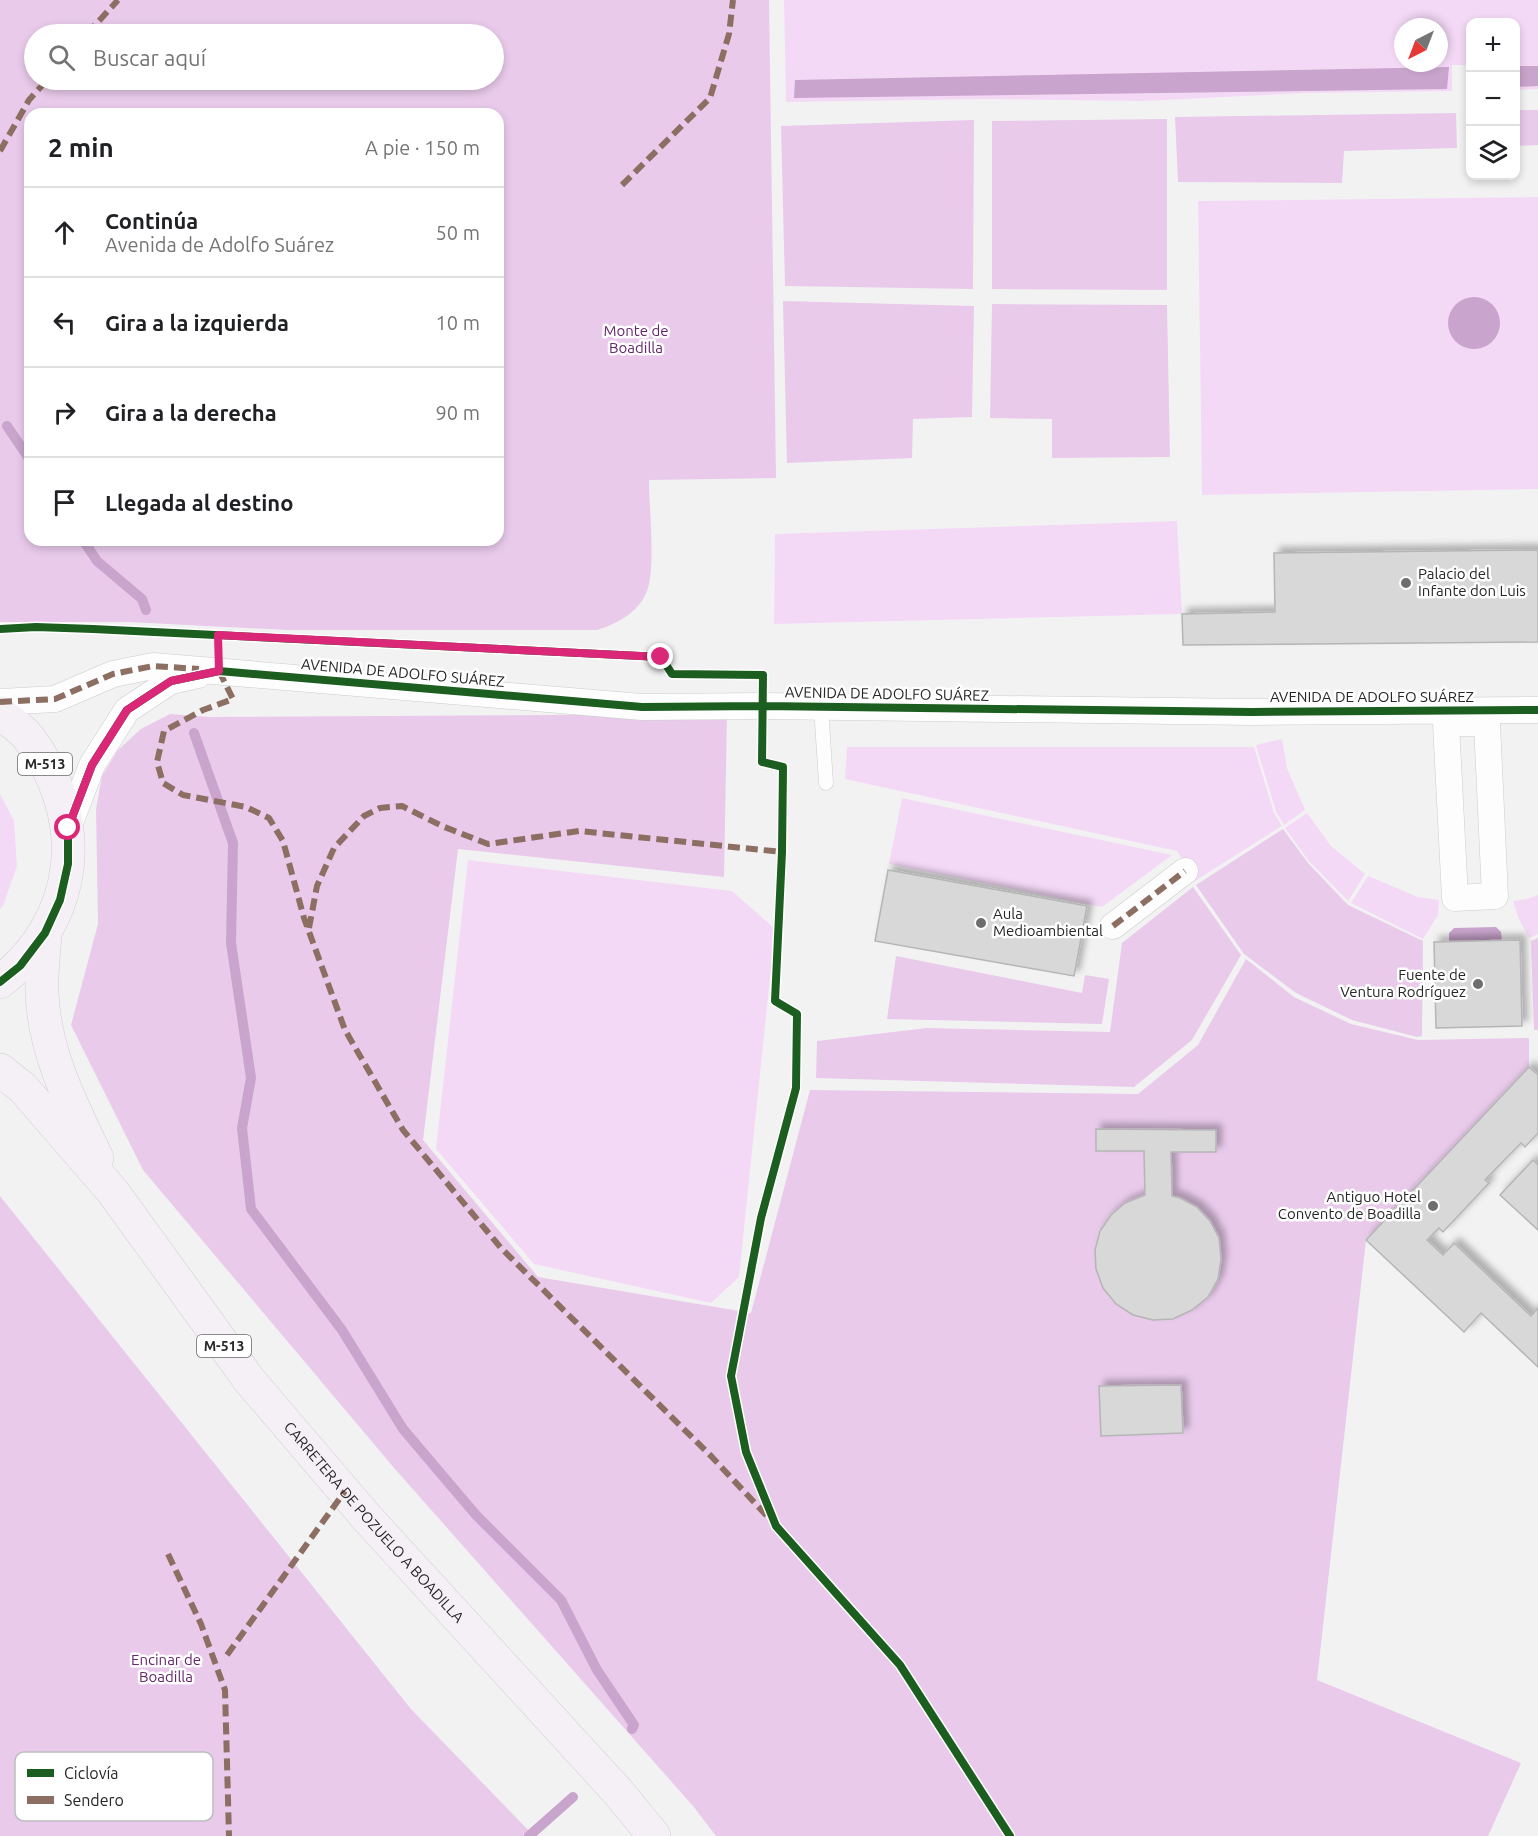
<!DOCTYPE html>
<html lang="es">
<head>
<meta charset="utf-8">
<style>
	body { margin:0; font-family:Ubuntu,sans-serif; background:#f2f2f2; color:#202124 }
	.controls { position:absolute; right:18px; top:18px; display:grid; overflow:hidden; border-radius:12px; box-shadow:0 3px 9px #0003 }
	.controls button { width:54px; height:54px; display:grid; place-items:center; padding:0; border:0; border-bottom:2px solid #e0e0e0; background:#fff; color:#202124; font:30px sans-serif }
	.compass { position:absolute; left:1394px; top:18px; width:54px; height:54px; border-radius:50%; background:#fff; box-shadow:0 3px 9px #0003; rotate:222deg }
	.stop { position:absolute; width:18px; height:18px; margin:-14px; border:4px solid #db2777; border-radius:50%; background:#fff }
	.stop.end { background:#db2777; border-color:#fff; box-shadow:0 2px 6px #0008 }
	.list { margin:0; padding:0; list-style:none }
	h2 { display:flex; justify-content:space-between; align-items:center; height:78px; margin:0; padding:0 24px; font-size:26px }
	h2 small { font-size:20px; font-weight:400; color:#757577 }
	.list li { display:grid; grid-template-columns:39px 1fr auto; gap:18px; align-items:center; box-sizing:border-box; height:90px; padding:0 24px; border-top:2px solid #e0e0e0 }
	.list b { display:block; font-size:22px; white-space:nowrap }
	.list p { margin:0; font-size:20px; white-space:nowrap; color:#757577 }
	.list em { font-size:20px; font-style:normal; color:#757577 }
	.icon { flex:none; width:33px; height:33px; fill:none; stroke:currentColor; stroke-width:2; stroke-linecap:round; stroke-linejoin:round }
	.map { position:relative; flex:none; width:1538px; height:1836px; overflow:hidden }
	.search { position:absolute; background:#fff; box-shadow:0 3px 9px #0003; left:24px; top:24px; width:480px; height:66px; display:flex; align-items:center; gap:15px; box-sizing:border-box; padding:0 21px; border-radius:33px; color:#757577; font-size:22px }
	.panel { position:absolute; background:#fff; box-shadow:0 3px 9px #0003; left:24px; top:108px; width:480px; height:438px; border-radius:18px }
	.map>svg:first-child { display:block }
	.green { fill:#f4d9f7; fill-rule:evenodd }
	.forest { fill:#e9caeb; fill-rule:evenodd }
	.water { fill:#c9a4cc }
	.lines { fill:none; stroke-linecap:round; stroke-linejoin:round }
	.stream { stroke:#c9a4cc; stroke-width:10 }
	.building { fill:#d9d8d9; stroke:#b6b5b6; stroke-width:1.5; filter:url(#shadow) }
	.lane-casing { stroke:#ccc; stroke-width:15 }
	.street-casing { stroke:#ccc; stroke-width:27 }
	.primary-casing { stroke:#d0cfd0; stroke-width:34 }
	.lane { stroke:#fdfdfd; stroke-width:14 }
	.street { stroke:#fdfdfd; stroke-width:26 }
	.primary { stroke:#f5eff6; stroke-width:33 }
	.quiet { stroke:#8d6e63; stroke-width:6; stroke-dasharray:12 6; stroke-linecap:butt }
	.cycleway-casing { stroke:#fff; stroke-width:11 }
	.cycleway { stroke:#1b5e20; stroke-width:8 }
	.route { stroke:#db2777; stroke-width:8 }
	.poi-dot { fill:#6f6e6f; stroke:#fff; stroke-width:2 }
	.labels { text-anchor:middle; stroke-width:5; stroke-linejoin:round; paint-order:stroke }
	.shield { fill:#fff; stroke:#686868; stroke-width:1.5 }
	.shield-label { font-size:14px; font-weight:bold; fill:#282728 }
	.park-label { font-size:15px; fill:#66266d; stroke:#fff }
	.poi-label { font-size:15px; fill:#282728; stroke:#fff; text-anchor:start }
	.street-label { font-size:15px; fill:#282728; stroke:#fff }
	.key { fill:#fff; stroke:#bebebe; stroke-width:1.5 }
	.key-label { font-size:16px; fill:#282728 }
</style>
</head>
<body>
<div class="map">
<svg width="1538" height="1836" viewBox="0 0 1538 1836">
	<defs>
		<filter id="shadow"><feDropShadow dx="5.5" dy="-5.5" stdDeviation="3" flood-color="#0004"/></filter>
	</defs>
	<rect width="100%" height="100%" fill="#f3f2f3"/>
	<path class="green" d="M784 0H1538V89L1516 90V22H1470V65H1452V91L1308 93 1144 101 986 99 786 102ZM1403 27H1439V63H1403Z
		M1538 197V489L1202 495 1198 201Z
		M1177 521 1182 614 774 624 775 534Z
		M1282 739 1287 768 1305 810 1284 825 1276 812 1256 745Z
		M847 747H1254L1274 813 1282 826 1195 881 1177 851 845 779Z
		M0 794 14 821 17 866 3 906 0 909Z
		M902 798 1172 855 1102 907 889 864Z
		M1307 813 1331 846 1365 874 1348 901 1308 860 1285 828Z
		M468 860 732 891 775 929 739 1277 711 1303 534 1264 436 1149Z
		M1368 876 1418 897 1439 900 1438 915 1423 939 1351 903Z
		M1538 895V934L1529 938 1519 919 1513 901 1527 899Z"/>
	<path class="forest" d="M0 0H769L776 478 649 480C649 509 656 567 647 591 639 612 617 624 597 630H288L129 622H0ZM34 34H494V80H34ZM30 114H498V540H30Z
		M1516 110H1538V145L1516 146Z
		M1456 113 1457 148 1344 151 1342 183 1178 182 1175 117Z
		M1167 119V290L992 289V121Z
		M974 120 973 289 785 286 781 126Z
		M783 301 974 306 972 417 913 419 912 458 787 463Z
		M992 304 1167 305 1170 457 1052 458V419L990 418Z
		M170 714 209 717 727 714 724 877 458 849 423 1140 538 1277 751 1313 810 1090 1138 1094 1198 1045 1246 959 1294 997 1351 1024 1418 1040 1529 1038V1067L1366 1240 1317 1680 1521 1763 1488 1836H716L693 1806 395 1469 143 1170 71 1025 98 924 96 809 102 776 118 750 141 729Z
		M1283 829 1308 863 1348 905 1423 941 1422 1036 1417 1037 1352 1020 1296 993 1244 954 1196 885Z
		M1193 887 1241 955 1192 1040 1134 1087 816 1078 817 1041 927 1028 1110 1032 1122 943Z
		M1538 938V1030H1534L1531 941Z
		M896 956 1082 993 1085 975 1109 979 1102 1024 887 1019Z
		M0 1196 411 1709 534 1836H0Z"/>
	<path class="water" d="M1516 66H1538V86L1516 87Z
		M1449 67 1447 89 794 98 795 80Z
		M1448 323a26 26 0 1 1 52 0a26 26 0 1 1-52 0Z
		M1496 927 1501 932 1502 941 1449 942V933L1454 928Z"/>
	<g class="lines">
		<path class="stream" d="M7 426 30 460
			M83 540 97 561 142 599 146 610
			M194 733 233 843 231 943 251 1078 242 1128 251 1209 342 1330 403 1429 476 1515 561 1600 597 1670 634 1725 632 1729
			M529 1836 573 1797"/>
	</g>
	<path class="building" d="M1538 550V642L1183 645 1182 614 1275 612 1274 553Z
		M888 870 1087 906 1074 976 875 941Z
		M1520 940 1522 1026 1436 1028 1434 942Z
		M1529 1067 1538 1075V1133L1525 1147 1521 1143 1485 1180 1489 1183 1443 1232 1439 1228 1427 1240 1443 1255 1454 1243 1531 1316 1538 1308V1367L1481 1313 1464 1332 1366 1240Z
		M1096 1129 1216 1130V1152H1171L1172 1196 1180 1198 1197 1207 1210 1221 1219 1238 1221 1259 1218 1279 1208 1297 1192 1310 1173 1319 1153 1320 1133 1315 1116 1304 1103 1288 1096 1269 1095 1250 1100 1231 1111 1215 1125 1203 1145 1195 1144 1151H1096Z
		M1533 1160 1538 1165V1230L1500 1195Z
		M1181 1385 1183 1433 1101 1436 1099 1386Z"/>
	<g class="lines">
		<defs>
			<path id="lane" d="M821 707 826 783"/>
			<path id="street" d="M0 702 55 699 113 674 153 666 642 707 763 706 1252 712 1538 710
				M1446 723H1487L1495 896 1455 898Z
				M68 828 92 765 127 710 171 681 198 675
				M1113 926 1185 871"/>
			<g id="primary">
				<path d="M0 713C9 721 21 728 28 737 90 818 80 919 0 982"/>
				<path d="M45 933C44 953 41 973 42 993 44 1052 72 1106 97 1158"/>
				<path id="s1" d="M0 1070 23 1088 113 1192 250 1381 368 1519 619 1793 654 1836"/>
			</g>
		</defs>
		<use href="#lane" class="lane-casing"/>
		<use href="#street" class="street-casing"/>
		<use href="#primary" class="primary-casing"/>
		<use href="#lane" class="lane"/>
		<use href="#street" class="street"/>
		<use href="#primary" class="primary"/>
		<path class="quiet" d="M87 34 118 0
			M0 151 29 100 47 80
			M622 185 710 98 729 34 733 0
			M219 671 233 699 203 710 164 731 157 762 163 783 183 795 246 807 269 818 283 841 304 918 345 1030 403 1130 501 1248 711 1456 767 1516
			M0 702 55 699 113 674 153 666 199 669
			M1113 926 1185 871
			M309 928 317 886 334 848 364 816 380 808 402 806 442 826 488 844 579 831 782 852
			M168 1554 201 1624 225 1690 229 1836
			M227 1655 345 1491"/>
		<defs>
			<path id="cycleway" d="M0 629 36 627 93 629 661 657 672 674 763 675 762 762 783 767 782 852 775 1001 797 1014 796 1088 761 1218 731 1376 746 1452 776 1526 900 1665 1010 1836
				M0 982 20 966 45 933 60 900 68 864V828L92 765 127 710 171 681 219 671 642 707 763 706 1252 712 1538 710"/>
		</defs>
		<use href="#cycleway" class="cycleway-casing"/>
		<use href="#cycleway" class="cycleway"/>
	</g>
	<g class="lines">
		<path class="route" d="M68 828 92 765 127 710 171 681 219 671 218 635 661 657"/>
	</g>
	<g class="poi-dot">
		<circle cx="1406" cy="583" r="6"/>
		<circle cx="981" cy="923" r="6"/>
		<circle cx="1478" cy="984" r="6"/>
		<circle cx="1433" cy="1206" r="6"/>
	</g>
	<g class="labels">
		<g class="shield">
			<rect x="18" y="753" width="54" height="22" rx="4.5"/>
			<rect x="197" y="1335" width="54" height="22" rx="4.5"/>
		</g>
		<g class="shield-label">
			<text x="45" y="769">M-513</text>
			<text x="224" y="1351">M-513</text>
		</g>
		<g class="park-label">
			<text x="636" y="336">Monte de<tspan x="636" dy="17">Boadilla</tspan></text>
			<text x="166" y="1665">Encinar de<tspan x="166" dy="17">Boadilla</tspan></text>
		</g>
		<g class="poi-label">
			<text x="1418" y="579">Palacio del<tspan x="1418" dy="17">Infante don Luis</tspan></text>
			<text x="993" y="919">Aula<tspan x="993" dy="17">Medioambiental</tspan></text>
			<text x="1466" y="980" text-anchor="end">Fuente de<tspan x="1466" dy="17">Ventura Rodríguez</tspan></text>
			<text x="1421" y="1202" text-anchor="end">Antiguo Hotel<tspan x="1421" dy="17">Convento de Boadilla</tspan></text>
		</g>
		<g class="street-label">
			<text transform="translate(403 673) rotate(5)" y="5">AVENIDA DE ADOLFO SUÁREZ</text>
			<text transform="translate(887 694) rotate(1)" y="5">AVENIDA DE ADOLFO SUÁREZ</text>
			<text x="1372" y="702">AVENIDA DE ADOLFO SUÁREZ</text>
			<text dy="5" stroke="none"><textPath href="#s1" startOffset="588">CARRETERA DE POZUELO A BOADILLA</textPath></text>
		</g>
	</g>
	<rect x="15" y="1752" width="198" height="69" rx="9" class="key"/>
	<rect x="27" y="1769" width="27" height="8" fill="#1b5e20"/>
	<rect x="27" y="1796" width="27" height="8" fill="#8d6e63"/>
	<g class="key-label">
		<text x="64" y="1779">Ciclovía</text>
		<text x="64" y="1806">Sendero</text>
	</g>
</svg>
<div class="controls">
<button>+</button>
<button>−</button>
<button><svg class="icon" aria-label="layers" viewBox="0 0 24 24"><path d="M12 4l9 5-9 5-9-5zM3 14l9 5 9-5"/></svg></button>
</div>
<svg class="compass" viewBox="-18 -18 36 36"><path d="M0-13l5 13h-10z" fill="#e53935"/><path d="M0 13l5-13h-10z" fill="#757577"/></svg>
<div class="stop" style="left:68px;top:828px"></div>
<div class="stop end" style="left:661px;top:657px"></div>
<div class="search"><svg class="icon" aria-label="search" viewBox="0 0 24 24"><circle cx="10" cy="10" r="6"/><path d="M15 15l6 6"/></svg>Buscar aquí</div>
<section class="panel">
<h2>2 min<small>A pie · 150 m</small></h2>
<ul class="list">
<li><svg class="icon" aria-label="ahead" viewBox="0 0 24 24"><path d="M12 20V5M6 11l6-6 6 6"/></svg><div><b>Continúa</b><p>Avenida de Adolfo Suárez</p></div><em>50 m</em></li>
<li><svg class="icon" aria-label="left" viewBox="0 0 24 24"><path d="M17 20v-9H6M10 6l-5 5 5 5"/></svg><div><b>Gira a la izquierda</b></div><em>10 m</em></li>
<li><svg class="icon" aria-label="right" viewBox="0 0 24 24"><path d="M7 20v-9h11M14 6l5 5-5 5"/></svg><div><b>Gira a la derecha</b></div><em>90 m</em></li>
<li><svg class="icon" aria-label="arrive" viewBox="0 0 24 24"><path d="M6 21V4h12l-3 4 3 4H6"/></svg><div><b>Llegada al destino</b></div></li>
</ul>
</section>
</div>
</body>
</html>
